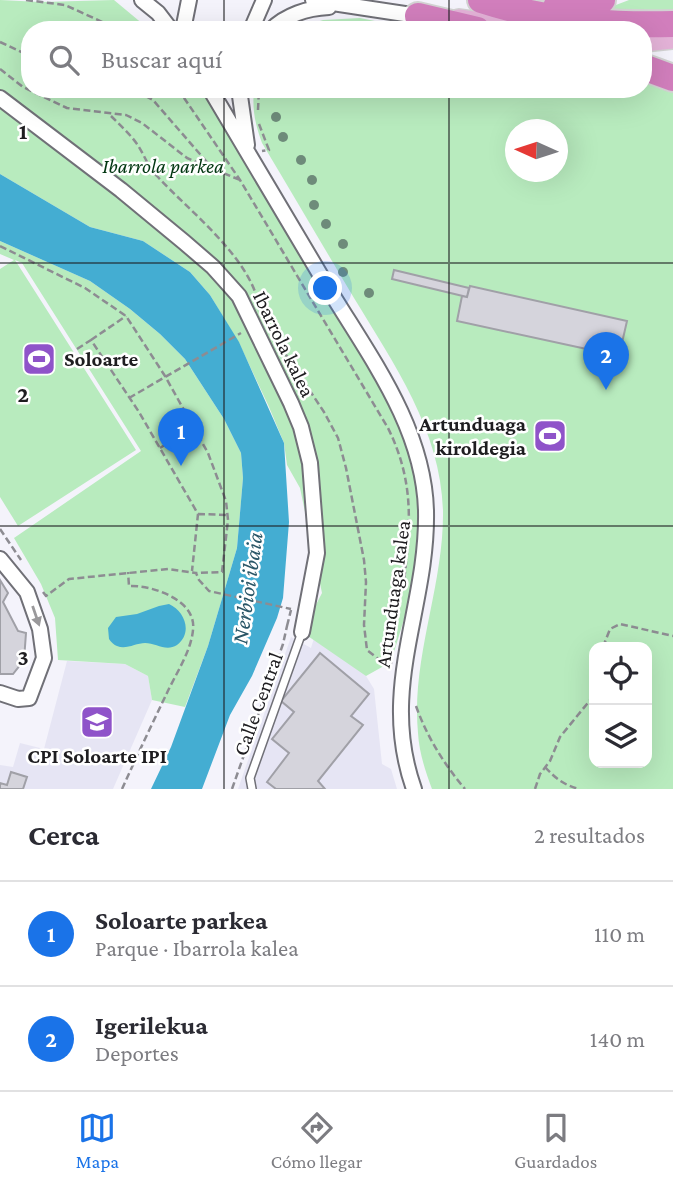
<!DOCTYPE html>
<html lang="es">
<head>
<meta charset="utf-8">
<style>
	body { margin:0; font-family:"Crimson Pro",serif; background:#f7f7f7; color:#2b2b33 }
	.controls { position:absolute; right:21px; bottom:21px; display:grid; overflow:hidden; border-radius:14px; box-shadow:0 7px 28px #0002 }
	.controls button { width:63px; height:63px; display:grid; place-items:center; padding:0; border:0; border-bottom:2px solid #e1e1e2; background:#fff; color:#2b2b33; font:35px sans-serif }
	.compass { position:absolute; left:505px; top:119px; width:63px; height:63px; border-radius:50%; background:#fff; box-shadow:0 7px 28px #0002; rotate:273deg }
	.you { position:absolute; left:326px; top:289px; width:24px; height:24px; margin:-18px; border:5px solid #fff; border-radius:50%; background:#1a73e8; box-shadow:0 0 0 10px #1a73e833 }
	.badge { display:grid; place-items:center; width:46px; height:46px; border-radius:50%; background:#1a73e8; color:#fff; font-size:23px; font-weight:700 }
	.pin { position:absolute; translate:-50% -58px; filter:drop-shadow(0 2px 4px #0008) }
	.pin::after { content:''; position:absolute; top:37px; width:24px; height:21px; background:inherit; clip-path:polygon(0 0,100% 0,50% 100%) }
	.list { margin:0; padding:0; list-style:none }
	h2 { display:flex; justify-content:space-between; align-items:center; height:91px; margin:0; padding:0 28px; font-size:30px }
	h2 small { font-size:23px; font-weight:400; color:#7c7c81 }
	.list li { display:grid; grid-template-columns:46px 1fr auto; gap:21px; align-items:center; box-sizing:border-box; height:105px; padding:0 28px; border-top:2px solid #e1e1e2 }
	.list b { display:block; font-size:26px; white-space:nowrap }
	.list p { margin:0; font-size:23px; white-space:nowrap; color:#7c7c81 }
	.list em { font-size:23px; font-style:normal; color:#7c7c81 }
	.icon { flex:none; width:38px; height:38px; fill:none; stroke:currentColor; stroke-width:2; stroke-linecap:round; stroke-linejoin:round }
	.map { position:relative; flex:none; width:673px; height:789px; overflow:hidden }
	.search { position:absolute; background:#fff; box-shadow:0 7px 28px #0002; left:21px; right:21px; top:21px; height:77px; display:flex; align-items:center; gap:18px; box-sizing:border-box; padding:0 24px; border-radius:28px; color:#7c7c81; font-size:26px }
	.sheet { height:301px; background:#fff }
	nav { display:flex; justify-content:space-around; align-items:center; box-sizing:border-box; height:98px; border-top:2px solid #e1e1e2; background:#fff; font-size:19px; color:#7c7c81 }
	nav a { display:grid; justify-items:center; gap:4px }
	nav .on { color:#1a73e8 }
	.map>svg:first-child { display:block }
	.built { fill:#e6e5f4 }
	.green { fill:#b8ebbe; fill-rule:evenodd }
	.water { fill:#44add2 }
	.building { fill:#d5d4dc; stroke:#a0a0a7; stroke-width:2 }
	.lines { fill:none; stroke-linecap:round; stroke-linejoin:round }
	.service-casing { stroke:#707077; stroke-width:10 }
	.minor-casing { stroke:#707077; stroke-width:18 }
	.primary-casing { stroke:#d2d2d2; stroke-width:26 }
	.motorway-casing { stroke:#d2d2d2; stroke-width:30 }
	.path { stroke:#8d8c92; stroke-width:2.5; stroke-dasharray:7 3.5; stroke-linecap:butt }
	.service { stroke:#fff; stroke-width:7 }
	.minor { stroke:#fff; stroke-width:14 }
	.primary { stroke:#e3b2d7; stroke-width:23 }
	.motorway { stroke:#d17ebc; stroke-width:26 }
	.tree { fill:#6e8b7a }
	.oneway { fill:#9a999b }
	.grid { fill:none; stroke:#1e1d20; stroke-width:2; stroke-opacity:0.55 }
	.labels { text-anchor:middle; stroke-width:5; stroke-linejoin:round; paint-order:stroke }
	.park-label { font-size:21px; font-style:italic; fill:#003610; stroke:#fff }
	.street-label { font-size:21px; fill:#1e1d20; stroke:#fff }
	.poi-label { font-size:21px; font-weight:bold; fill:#1e1d20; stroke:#fff; text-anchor:start }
	.water-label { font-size:23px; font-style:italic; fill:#2a5667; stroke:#fff }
	.grid-label { font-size:23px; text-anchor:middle; font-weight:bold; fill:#1e1d20; stroke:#fff; stroke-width:5; stroke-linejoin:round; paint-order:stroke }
</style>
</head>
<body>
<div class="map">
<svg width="673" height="789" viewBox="0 0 673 789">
	<rect width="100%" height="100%" fill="#f4f3fb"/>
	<path class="built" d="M315 635 322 638 366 676 374 689 382 764 391 769 397 789H238L291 637 311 648Z
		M67 661 125 664 148 676 152 700 113 789H0V765L13 767 20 743 44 749Z"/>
	<path class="green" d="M0 0 41 2 114 0 150 30H30V89H203L249 153 394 399 417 455 421 563 391 662 366 676 302 632 322 593 300 488 287 465 284 443 269 407 239 343 210 295 190 272 143 241 90 227 0 174Z
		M629 0H673V15L595 13Z
		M360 18 419 30H292L323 20Z
		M643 79 673 91V789H432C425 770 419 752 418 733 411 658 444 586 443 511 441 431 394 364 354 298 323 246 293 195 262 143 255 124 252 109 254 89H643ZM516 130H558V172H516ZM594 647H647V763H594Z
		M0 241 90 281 130 309 160 334 185 359 224 419 241 453 243 478 237 548 208 646 185 707 152 700 148 676 125 664 58 660 55 618 41 584 14 538 141 451 22 263 15 260 136 450 18 526 0 497V269L14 260 0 254Z"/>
	<path class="water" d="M0 174 90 227 143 241 190 272 210 295 239 342 284 443 289 522 283 598 277 618 252 676 230 715 202 789H151L171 747 208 646 237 548 243 478 241 453 224 419 185 359 160 334 130 309 90 281 0 241Z
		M169 604C185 611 193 633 177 645 166 652 156 643 145 643 136 643 126 650 117 646 114 645 111 642 109 639L108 628 116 617 137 614 159 606Z"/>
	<path class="building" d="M394 270 469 288 467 297 392 279Z
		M470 286 627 321 619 356 457 321 462 296 467 297Z
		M0 580 8 593 3 602 18 631 26 633 24 660 13 674H0Z
		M320 653 369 694 351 716 363 725 318 781 325 789H276L267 782 289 753 272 739 294 712 281 701Z
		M11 772 27 777 23 789H0V783L7 785Z"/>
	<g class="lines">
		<defs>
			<path id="service" d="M252 789 250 778 302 632"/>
			<path id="minor" d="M142 0 158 13 171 30
				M313 0 418 16
				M183 30 189 0
				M251 30 264 0
				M271 30C286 15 308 8 329 7
				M210 89C248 153 286 217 324 281 366 352 424 425 426 511 428 609 378 688 414 789
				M239 89 247 145
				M0 98 121 190 184 242 213 267 239 296 291 403 301 427 310 463 317 553 302 632
				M0 559 27 592 40 629 44 658 29 698 18 699 0 693"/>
			<path id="primary" d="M459 21 522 30
				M643 40 673 37"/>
			<path id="motorway" d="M481 0C542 20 609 26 673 24
				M556 7H572L602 0
				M418 16 477 30
				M643 67 673 78"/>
		</defs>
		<use href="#service" class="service-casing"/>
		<use href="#minor" class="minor-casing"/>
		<use href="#primary" class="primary-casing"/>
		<use href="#motorway" class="motorway-casing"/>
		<path class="path" d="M26 0 65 5 120 30
			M370 24 398 30
			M305 30 324 24 360 23
			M0 42 30 56
			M0 69 23 87 67 108 126 115 142 123 187 158 240 180
			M126 89 142 94 153 100 212 168
			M178 89 240 180 388 428C416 485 410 529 403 590
			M258 110 259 89
			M111 116C120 125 130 134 137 144 144 154 148 167 157 176 189 211 246 254 258 301
			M259 124 269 150 262 151
			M0 246 85 288 126 316 165 376 208 453 226 501 228 520 222 572 196 573
			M91 340 126 316
			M280 346 324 412 338 438 346 468 364 560 366 582 364 625 367 650 382 662 393 663
			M77 349 91 340 139 412 198 514 192 571
			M129 398 241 333
			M160 448 193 427
			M198 514 227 515
			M0 529 21 560
			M43 592 46 596 69 579 168 569 196 573 199 580 209 591 291 609
			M287 626 291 610
			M603 647 610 629 620 624 673 636
			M416 706C427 737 444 764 465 789
			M545 767C556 779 564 785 579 789
			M122 789C136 758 151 726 166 695 175 675 191 652 193 630 197 600 152 585 129 586L128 572
			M232 789 283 644 287 626
			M535 789 540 774 550 761 560 737 591 699 594 684"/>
		<use href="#service" class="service"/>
		<use href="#minor" class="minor"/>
		<use href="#primary" class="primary"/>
		<use href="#motorway" class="motorway"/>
	</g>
	<g class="tree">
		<circle cx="276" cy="117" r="5"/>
		<circle cx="283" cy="137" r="5"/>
		<circle cx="301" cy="160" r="5"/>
		<circle cx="312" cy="180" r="5"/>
		<circle cx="314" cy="205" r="5"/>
		<circle cx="326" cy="224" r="5"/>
		<circle cx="343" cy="244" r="5"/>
		<circle cx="343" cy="272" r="5"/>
		<circle cx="369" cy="293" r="5"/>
	</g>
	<defs><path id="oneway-solid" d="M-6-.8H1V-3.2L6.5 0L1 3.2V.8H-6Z" transform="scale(1.75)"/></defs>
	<use class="oneway" href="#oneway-solid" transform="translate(36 616) rotate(71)"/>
	<path class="grid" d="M224 0V30M449 0V30M224 89V789M449 89V789M0 263H673M0 526H673"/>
	<defs>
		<symbol id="stadium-square" viewBox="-11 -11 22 22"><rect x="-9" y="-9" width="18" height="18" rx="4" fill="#8f53c9" stroke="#fff"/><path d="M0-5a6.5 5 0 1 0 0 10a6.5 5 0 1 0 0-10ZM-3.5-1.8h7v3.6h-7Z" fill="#fff"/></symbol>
		<symbol id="school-square" viewBox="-11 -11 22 22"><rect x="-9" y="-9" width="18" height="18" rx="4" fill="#8f53c9" stroke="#fff"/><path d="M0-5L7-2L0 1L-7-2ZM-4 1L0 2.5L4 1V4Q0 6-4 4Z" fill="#fff"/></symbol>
	</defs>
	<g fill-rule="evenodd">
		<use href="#stadium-square" x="20" y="340" width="38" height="38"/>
		<use href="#stadium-square" x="531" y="417" width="38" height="38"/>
		<use href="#school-square" x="78" y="703" width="38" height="38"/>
	</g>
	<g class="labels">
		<g class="park-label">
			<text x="163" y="173">Ibarrola parkea</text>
		</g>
		<g class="street-label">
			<text transform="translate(284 344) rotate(64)" y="7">Ibarrola kalea</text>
			<text transform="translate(393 594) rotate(-82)" y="7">Artunduaga kalea</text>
			<text transform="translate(258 704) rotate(-70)" y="7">Calle Central</text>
		</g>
		<g class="poi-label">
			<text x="64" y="366">Soloarte</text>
			<text x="526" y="431" text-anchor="end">Artunduaga<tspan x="526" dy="24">kiroldegia</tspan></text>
			<text x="97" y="763" text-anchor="middle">CPI Soloarte IPI</text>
		</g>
		<g class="water-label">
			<text transform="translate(247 588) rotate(-82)" y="8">Nerbioi ibaia</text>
		</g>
	</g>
	<g class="grid-label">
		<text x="23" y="139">1</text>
		<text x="23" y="402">2</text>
		<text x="23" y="665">3</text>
	</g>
</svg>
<div class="controls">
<button><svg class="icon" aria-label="locate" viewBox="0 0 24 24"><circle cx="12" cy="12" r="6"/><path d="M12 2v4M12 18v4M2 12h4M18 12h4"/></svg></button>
<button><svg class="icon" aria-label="layers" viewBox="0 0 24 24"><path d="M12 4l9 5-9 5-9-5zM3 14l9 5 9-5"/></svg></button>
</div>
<svg class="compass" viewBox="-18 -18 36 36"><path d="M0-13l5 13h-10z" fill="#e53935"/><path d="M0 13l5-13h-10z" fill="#7c7c81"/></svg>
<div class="you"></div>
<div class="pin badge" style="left:181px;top:466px">1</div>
<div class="pin badge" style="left:606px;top:390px">2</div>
<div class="search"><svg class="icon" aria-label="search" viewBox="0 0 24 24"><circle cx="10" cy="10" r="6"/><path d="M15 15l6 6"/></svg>Buscar aquí</div>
</div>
<section class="sheet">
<h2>Cerca<small>2 resultados</small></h2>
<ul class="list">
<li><span class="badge">1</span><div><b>Soloarte parkea</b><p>Parque · Ibarrola kalea</p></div><em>110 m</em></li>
<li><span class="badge">2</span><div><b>Igerilekua</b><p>Deportes</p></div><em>140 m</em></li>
</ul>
</section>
<nav>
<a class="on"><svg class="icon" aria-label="map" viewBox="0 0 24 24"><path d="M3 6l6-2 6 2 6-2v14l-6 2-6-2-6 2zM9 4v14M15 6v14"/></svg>Mapa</a>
<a><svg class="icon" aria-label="directions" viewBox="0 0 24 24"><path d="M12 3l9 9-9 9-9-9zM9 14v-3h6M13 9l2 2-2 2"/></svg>Cómo llegar</a>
<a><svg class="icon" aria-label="saved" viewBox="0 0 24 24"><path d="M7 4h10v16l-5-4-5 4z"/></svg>Guardados</a>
</nav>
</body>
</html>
